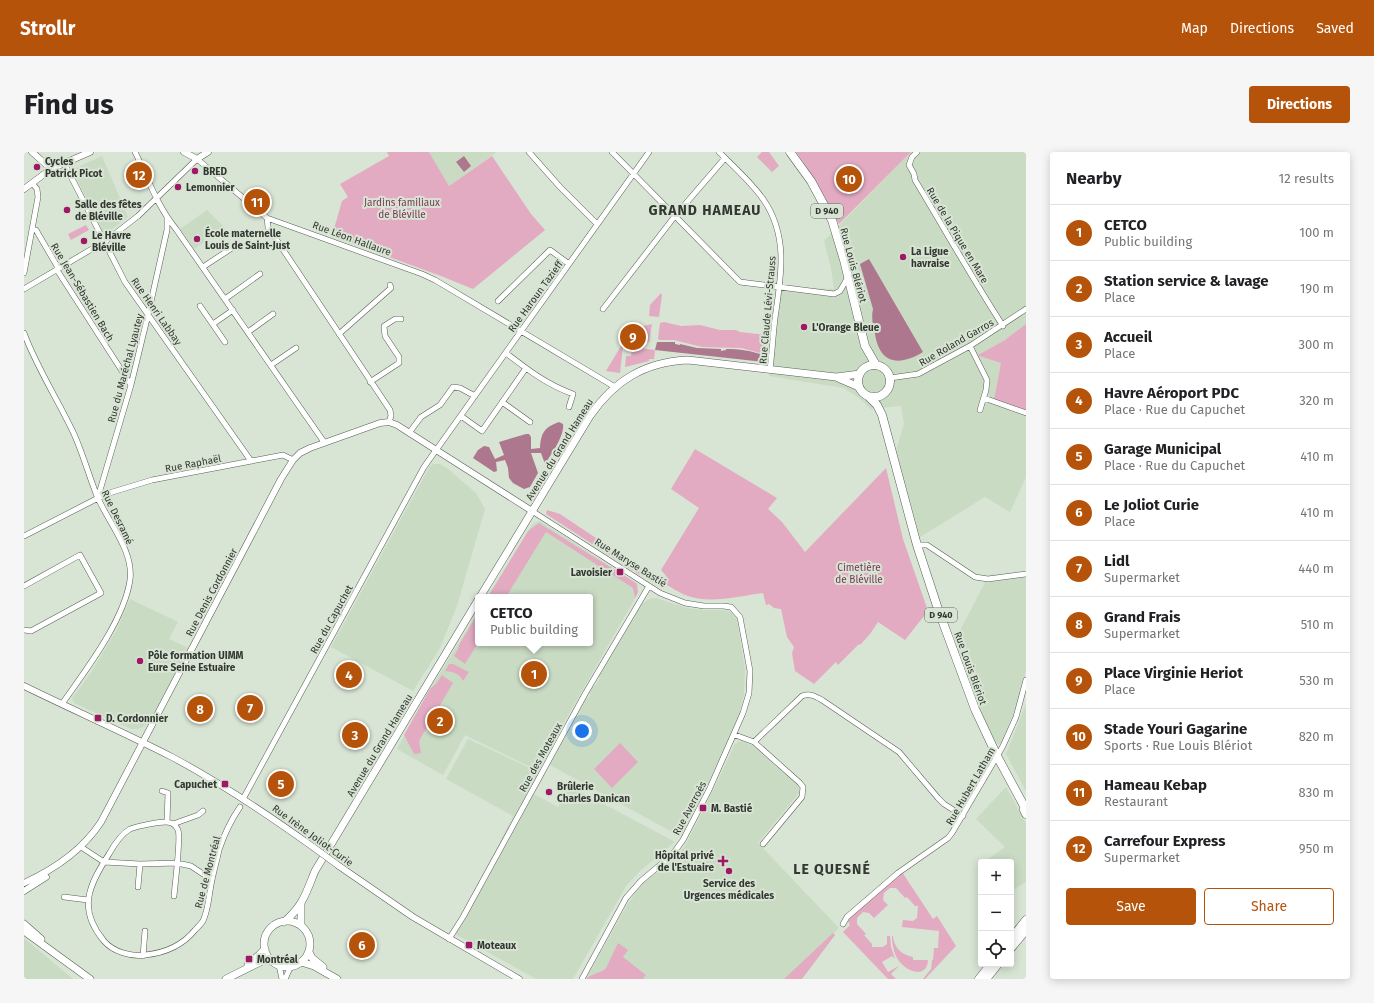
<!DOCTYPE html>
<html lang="en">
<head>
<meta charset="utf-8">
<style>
	body { margin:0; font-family:"Fira Sans",sans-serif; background:#f6f6f6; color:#202124 }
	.controls { position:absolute; right:12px; bottom:12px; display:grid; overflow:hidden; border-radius:4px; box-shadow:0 2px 10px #0003 }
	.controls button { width:36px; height:36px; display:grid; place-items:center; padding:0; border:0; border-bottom:1px solid #e0e0e0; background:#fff; color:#202124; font:20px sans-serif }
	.you { position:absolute; left:558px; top:579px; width:14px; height:14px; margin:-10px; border:3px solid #fff; border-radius:50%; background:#1a73e8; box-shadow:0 0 0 6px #1a73e833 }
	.badge { display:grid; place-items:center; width:26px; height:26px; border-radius:50%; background:#b45309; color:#fff; font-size:13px; font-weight:700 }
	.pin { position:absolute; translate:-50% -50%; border:2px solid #fff; box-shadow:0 1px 4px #0006 }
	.popup { position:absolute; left:451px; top:442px; width:118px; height:52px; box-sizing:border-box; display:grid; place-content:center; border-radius:4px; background:#fff; filter:drop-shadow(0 1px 3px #0005); font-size:13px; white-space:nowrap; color:#757577 }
	.popup b { font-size:15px; color:#202124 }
	.popup::after { content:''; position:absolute; left:50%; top:100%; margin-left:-8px; border:8px solid transparent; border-top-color:#fff }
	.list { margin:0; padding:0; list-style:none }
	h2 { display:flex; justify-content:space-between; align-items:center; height:52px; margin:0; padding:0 16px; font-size:17px }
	h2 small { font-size:13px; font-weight:400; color:#757577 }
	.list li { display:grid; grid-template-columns:26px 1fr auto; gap:12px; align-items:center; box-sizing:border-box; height:56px; padding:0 16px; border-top:1px solid #e0e0e0 }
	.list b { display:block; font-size:15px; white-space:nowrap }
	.list p { margin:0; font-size:13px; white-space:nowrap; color:#757577 }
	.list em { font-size:13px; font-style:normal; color:#757577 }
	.actions { display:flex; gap:8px; padding:12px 16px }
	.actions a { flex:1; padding:9px 0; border:1px solid #b45309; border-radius:4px; text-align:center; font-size:14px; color:#b45309 }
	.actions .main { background:#b45309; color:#fff }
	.icon { flex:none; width:22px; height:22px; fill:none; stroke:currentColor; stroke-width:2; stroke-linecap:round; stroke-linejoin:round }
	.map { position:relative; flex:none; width:1002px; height:827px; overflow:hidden; border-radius:4px }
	header { display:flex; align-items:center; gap:24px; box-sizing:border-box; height:56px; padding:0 20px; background:#b45309; color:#fff }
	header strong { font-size:19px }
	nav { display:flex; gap:22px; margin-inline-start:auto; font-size:14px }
	.intro { display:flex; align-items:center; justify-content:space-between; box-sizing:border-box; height:96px; padding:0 24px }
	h1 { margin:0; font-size:28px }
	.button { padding:10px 18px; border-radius:4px; background:#b45309; color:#fff; font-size:14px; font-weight:700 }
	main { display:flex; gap:24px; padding:0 24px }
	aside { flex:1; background:#fff; border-radius:4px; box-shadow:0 2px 10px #0003 }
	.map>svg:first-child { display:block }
	.built { fill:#cadbc4 }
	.green { fill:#e3abc2 }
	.water { fill:#ad778e }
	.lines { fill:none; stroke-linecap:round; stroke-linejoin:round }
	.minor-casing { stroke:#566052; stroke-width:6 }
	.tertiary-casing { stroke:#566052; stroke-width:7 }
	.secondary-casing { stroke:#566052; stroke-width:8 }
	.primary-casing { stroke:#566052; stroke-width:9 }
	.trunk-casing { stroke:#566052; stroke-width:9 }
	.minor { stroke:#fff; stroke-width:5 }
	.tertiary { stroke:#fff; stroke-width:6 }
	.secondary { stroke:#fff; stroke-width:7 }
	.primary { stroke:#fff; stroke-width:8 }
	.trunk { stroke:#fff; stroke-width:8 }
	.tertiary-bridge-casing { stroke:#566052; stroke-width:7; stroke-linecap:butt }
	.tertiary-bridge { stroke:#fff; stroke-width:6 }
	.poi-dot { fill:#9f1866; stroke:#d8e4d4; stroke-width:1.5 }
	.labels { text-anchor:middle; stroke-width:4; stroke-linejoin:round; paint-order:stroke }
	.shield { fill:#d8e4d4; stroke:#646b62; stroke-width:1 }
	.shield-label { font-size:9px; font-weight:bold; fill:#333731 }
	.poi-label { font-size:10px; font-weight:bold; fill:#333731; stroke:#d8e4d4; text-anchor:start }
	.park-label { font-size:10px; fill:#7b3657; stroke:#d8e4d4 }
	.street-label { font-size:10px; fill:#333731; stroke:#d8e4d4 }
	.district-label { font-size:14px; font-weight:bold; letter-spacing:1px; fill:#333731; stroke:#d8e4d4 }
</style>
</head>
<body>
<header>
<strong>Strollr</strong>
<nav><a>Map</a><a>Directions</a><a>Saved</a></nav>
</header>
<div class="intro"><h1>Find us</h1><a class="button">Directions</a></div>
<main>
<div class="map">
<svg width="1002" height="827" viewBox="0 0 1002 827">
	<rect width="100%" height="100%" fill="#d8e4d4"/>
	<path class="built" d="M405 0H473L425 34Z
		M887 0H1002V172L981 188 954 203 955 204 977 211 1002 262V325L986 360 961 345 896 385 872 299 880 272 877 254 847 257 835 246 820 236 745 224 755 135 810 137 807 116 800 89Z
		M78 4 104 65 83 81H80L48 18Z
		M183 58 201 76 170 97 156 77Z
		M410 312H416L423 316 452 341 461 357 433 454 416 496 389 539 307 495 406 314Z
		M516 369 614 432V441L513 618 441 583 419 623 373 597 406 537 454 460V491H566V445H463L509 372Z
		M1002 420V518L993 553 976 593 970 590 947 535 930 490 965 423Z
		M632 446 663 456 678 458H699L707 460 713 468 721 517 720 542 715 563 703 593 657 685 526 613 561 546H564L566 544 565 541 568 534H571L576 526 574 524 616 453 625 447Z
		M106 447 154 470 145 487 164 496 127 568 119 575 113 577H107L50 551 48 546 66 522 92 479Z
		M1002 552V639L982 602Z
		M444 587 521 623 510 642 534 655 546 634 651 690 616 719 602 734 549 827H512L431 782 489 664 422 627Z
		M717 589 729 594 775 634V641L734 691 815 776 763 827H562L603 753 612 740 621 729 644 713 661 694 695 626 711 592Z
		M982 635 1002 671V730L987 739V710H960L981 695 952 667Z
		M0 786 49 827H0Z"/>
	<path class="green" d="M363 0H405L425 34 468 4 507 62 521 78 449 137 417 124 308 84 318 49 324 45 316 32 365 4Z
		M738 0H745L755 14 748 20 733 5Z
		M772 0H887L815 72C802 47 789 23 772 0Z
		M62 73 65 78 47 88 44 82Z
		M637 141 638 143 635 165 625 164 626 153Z
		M640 170 657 174 676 173 696 178H712L716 180 742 183 740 202 717 196 678 195 650 188H636L634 187 636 171Z
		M628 172 625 190 613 189 615 175Z
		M1002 172V262L970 248 977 211 955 204 954 203 981 188Z
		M597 194H599L596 221 582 219Z
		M608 195 631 198 630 207H625V209L601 215 602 204H607Z
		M671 297 753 346 744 357 758 370 781 400 862 316 879 387 904 459 881 488 854 470 846 482 836 493 835 492 814 513 812 510 790 532 771 519 768 501 770 495 763 485 757 457 750 456 745 452 742 453 739 441C716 444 686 452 664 444 655 441 647 435 639 431L643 425 637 418 675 356 647 337Z
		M523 358 536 362 620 418 616 423 522 362Z
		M515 371 612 431 614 440 611 446 609 436 522 380 482 445H464L504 379Z
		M454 461V491L441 512 430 504 434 497 435 493Z
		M425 512H429L445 520 439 529C435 521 430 520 421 519Z
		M418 523 429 531 395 589 397 601 390 602 380 583 406 537 412 532Z
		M596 591 614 610 588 636 570 617Z
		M878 720 909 767 913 764 932 794 901 827H899L907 817 908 808H909L910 796H914L915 779 878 775 879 768 889 769 893 766 894 754H891L883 745 881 746 872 736H866L860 741 859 748 864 753 850 766 845 761 839 760 833 766V772L842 782 840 783 848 792V795H859L863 792V784H866L867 795 871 807 868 804 858 810 864 820 875 814 867 822 872 827H864L819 780 826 773 824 769 826 766 851 743Z
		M809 781 811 783 778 827H760Z
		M868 784H869C870 796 878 803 889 805V808H904C903 827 883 820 875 809 870 802 868 793 868 784Z
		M594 791 604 798 599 805 622 823 619 826 621 827H562C568 821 576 822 582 816Z"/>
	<path class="water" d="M440 4 447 14 440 20 432 10Z
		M845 107 899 200C876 214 856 213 851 182 849 173 847 166 849 157L836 112Z
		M633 190H651V192L656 193V192L673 196 697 197V199L702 198V197C716 197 729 199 742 204L741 210 631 198Z
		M535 270 539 272C541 283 527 303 521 312L517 301H507L514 321 506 335 500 337 498 336 489 331 485 326 484 316 481 308 472 310 473 319 470 320 449 306 454 298 460 294 465 295 471 307 480 303 475 290 502 282H505L507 285V297L516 296C517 280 521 275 535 270Z"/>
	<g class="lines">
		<defs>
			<path id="minor" d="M111 0C124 26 133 54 152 77L300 290
				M505 0 536 35 573 72
				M588 0 716 130 810 142 816 139 824 125
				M695 0C710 15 727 30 739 47 765 84 757 125 751 166 749 184 748 201 746 218
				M893 0 888 5 885 13 890 22 891 28C920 76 948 126 979 174
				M40 11 101 130 227 309
				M243 66 244 75 366 258 367 264 365 270
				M9 77 12 78 33 114V118L107 233
				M179 115 214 92
				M0 121 14 45 13 37 8 31
				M0 137 83 88 114 64 173 7 243 66 398 122 411 128 591 235
				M201 147 236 122
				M474 149 526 98 545 112
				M176 154 201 190
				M579 157 651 64 701 6
				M189 172 209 158
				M224 180 249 162
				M0 181C13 216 34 248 50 282 59 302 65 324 73 344 84 370 110 399 106 428 100 469 61 519 38 552
				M315 182 367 136 366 133
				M946 194 963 228 962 238 956 258
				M482 201C504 218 522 232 549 242L545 255
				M247 213 272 196
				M866 226 894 222 946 194 1002 157
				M346 230 375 211V205L361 184 360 174 371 167H377
				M960 246 1002 261
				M478 250 506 270
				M437 264 458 279 502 216
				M385 281 397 265 416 253 429 235 436 236 451 244
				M74 345 107 233 124 163 143 78V66
				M508 359 636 441 661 451 680 454H699L707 455 716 465 722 497 726 519 725 541 719 561 685 638 659 688 648 703 617 729 602 746 558 827
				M0 384 82 342 128 328 259 303 269 308
				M893 393H903L951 425 964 427 1002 422
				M0 434 56 403 77 441 7 479 0 478
				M711 583 730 590 776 631 779 635 778 645 739 692
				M730 590 778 544C786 541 791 544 798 548L875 600 914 646 920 652 939 664
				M138 639 144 641 143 670
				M219 647 400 315 625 0
				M149 672 174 663 179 659
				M57 695 80 710 116 712 153 711 167 714 188 728
				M114 735 116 712
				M150 744C151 733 157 685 154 678 152 673 147 670 142 670 135 670 113 674 106 677 97 682 90 693 85 702 65 733 53 757 80 789 89 800 108 805 121 803 141 801 158 794 171 778 174 775 177 772 179 769 185 756 185 741 188 728 190 718 193 708 195 698 200 683 207 668 216 655
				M40 745 64 748
				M819 772 823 765 874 721 924 686 928 681 979 594 992 565 1002 528
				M425 787 439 765 561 542 625 434
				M119 804 121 779
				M255 813 258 827
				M261 827 267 814"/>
			<path id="tertiary" d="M8 0 27 17
				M160 0 173 7 184 0
				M0 37 27 17 66 0
				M0 534C49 558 99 580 148 605 197 631 243 662 289 695
				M315 714 389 765 495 827
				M0 731C31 717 58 699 77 670L257 327 269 308 276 301 286 296 356 271 365 270 373 273 508 359
				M0 739 22 725"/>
			<path id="secondary" d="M814 226 835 235
				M456 445 566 264C590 229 620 210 664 208L812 225 836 222
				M240 792a23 23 0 1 1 46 0a23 23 0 1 1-46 0Z
				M260 770C279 754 282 741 291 719L454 448
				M0 772 17 787
				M277 773V751
				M0 779 66 827
				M285 800 288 806 299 815
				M277 810 290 814 313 827
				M224 813 235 803 241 797
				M202 827 238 809 246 807"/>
			<path id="primary" d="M766 0 787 29 808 68 820 108 841 194 852 213
				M834 229a16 16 0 1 1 32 0a16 16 0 1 1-32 0Z
				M845 245 853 253 858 263 893 393 914 457 951 557 973 604 1000 654V658L1002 662"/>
			<path id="trunk" d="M987 787 1002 768
				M987 796 1002 778
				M955 827 967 812
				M962 827 974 812"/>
		</defs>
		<use href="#minor" class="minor-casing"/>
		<use href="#tertiary" class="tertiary-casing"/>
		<use href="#secondary" class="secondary-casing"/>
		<use href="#primary" class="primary-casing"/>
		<use href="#trunk" class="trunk-casing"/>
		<use href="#minor" class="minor"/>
		<use href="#tertiary" class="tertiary"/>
		<use href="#secondary" class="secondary"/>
		<use href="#primary" class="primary"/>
		<use href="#trunk" class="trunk"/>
		<defs>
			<path id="tertiary-bridge" d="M289 695 315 714"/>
		</defs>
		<use href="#tertiary-bridge" class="tertiary-bridge-casing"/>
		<use href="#tertiary-bridge" class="tertiary-bridge"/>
	</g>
	<g class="poi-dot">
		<circle cx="13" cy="15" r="4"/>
		<circle cx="171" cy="19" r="4"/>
		<circle cx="154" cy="35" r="4"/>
		<circle cx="43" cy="58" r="4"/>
		<circle cx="173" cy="87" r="4"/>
		<circle cx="60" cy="89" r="4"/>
		<circle cx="879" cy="105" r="4"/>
		<circle cx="780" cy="175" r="4"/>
		<rect x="592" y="416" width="8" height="8" rx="2"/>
		<circle cx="116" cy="509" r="4"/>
		<rect x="70" y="562" width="8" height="8" rx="2"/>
		<rect x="197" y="628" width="8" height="8" rx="2"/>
		<circle cx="525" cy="640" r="4"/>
		<rect x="675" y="652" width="8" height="8" rx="2"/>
		<path d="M697 703h4v4h4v4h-4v4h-4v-4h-4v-4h4z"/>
		<circle cx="705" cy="719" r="4"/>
		<rect x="441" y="789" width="8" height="8" rx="2"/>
		<rect x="221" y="803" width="8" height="8" rx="2"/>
	</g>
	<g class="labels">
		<g class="shield">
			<rect x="787" y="52" width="32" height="14" rx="3"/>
			<rect x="901" y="456" width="32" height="14" rx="3"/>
		</g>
		<g class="shield-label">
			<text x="803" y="62">D 940</text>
			<text x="917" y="466">D 940</text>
		</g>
		<g class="poi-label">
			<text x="21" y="13">Cycles<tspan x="21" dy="12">Patrick Picot</tspan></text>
			<text x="179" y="23">BRED</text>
			<text x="162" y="39">Lemonnier</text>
			<text x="51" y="56">Salle des fêtes<tspan x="51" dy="12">de Bléville</tspan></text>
			<text x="181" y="85">École maternelle<tspan x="181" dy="12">Louis de Saint-Just</tspan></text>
			<text x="68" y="87">Le Havre<tspan x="68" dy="12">Bléville</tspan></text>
			<text x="887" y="103">La Ligue<tspan x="887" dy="12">havraise</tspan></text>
			<text x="788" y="179">L'Orange Bleue</text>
			<text x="588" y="424" text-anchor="end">Lavoisier</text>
			<text x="124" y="507">Pôle formation UIMM<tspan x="124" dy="12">Eure Seine Estuaire</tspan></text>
			<text x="82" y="570">D. Cordonnier</text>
			<text x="193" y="636" text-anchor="end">Capuchet</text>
			<text x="533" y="638">Brûlerie<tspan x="533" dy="12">Charles Danican</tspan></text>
			<text x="687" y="660">M. Bastié</text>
			<text x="690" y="707" text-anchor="end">Hôpital privé<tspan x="690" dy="12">de l'Estuaire</tspan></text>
			<text x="705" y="735" text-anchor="middle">Service des<tspan x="705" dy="12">Urgences médicales</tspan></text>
			<text x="453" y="797">Moteaux</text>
			<text x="233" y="811">Montréal</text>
		</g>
		<g class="park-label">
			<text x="378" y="54">Jardins familiaux<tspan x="378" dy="12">de Bléville</tspan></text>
			<text x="835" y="419">Cimetière<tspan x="835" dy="12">de Bléville</tspan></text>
		</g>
		<g class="street-label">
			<text transform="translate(934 83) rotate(59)" y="4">Rue de la Pique en Mare</text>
			<text transform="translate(328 86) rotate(20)" y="4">Rue Léon Hallaure</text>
			<text transform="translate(830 113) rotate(75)" y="4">Rue Louis Blériot</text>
			<text transform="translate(59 140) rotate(59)" y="4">Rue Jean-Sébastien Bach</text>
			<text transform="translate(511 144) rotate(-54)" y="4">Rue Haroun Tazieff</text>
			<text transform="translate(743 158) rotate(-85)" y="4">Rue Claude Lévi-Strauss</text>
			<text transform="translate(133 159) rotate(55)" y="4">Rue Henri Labbay</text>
			<text transform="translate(932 190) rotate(-30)" y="4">Rue Roland Garros</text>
			<text transform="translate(101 216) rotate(-75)" y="4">Rue du Maréchal Lyautey</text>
			<text transform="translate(535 297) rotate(-58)" y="4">Avenue du Grand Hameau</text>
			<text transform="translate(169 311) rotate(-11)" y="4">Rue Raphaël</text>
			<text transform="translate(94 365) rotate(64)" y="4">Rue Desramé</text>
			<text transform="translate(607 410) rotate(32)" y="4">Rue Maryse Bastié</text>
			<text transform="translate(187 440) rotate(-62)" y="4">Rue Denis Cordonnier</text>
			<text transform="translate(307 467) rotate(-61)" y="4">Rue du Capuchet</text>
			<text transform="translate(947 516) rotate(70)" y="4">Rue Louis Blériot</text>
			<text transform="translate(355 593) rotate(-59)" y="4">Avenue du Grand Hameau</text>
			<text transform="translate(516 605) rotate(-61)" y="4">Rue des Moteaux</text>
			<text transform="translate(946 634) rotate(-60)" y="4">Rue Hubert Latham</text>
			<text transform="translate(665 656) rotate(-62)" y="4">Rue Averroès</text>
			<text transform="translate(289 683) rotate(36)" y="4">Rue Irène Joliot-Curie</text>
			<text transform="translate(183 720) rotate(-75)" y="4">Rue de Montréal</text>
		</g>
		<g class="district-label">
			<text x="681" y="63">GRAND HAMEAU</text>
			<text x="808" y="722">LE QUESNÉ</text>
		</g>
	</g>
</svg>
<div class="controls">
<button>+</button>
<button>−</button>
<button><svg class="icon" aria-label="locate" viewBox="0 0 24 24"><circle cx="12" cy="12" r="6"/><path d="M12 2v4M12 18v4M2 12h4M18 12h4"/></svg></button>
</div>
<div class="you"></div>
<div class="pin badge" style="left:510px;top:522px">1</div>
<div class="popup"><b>CETCO</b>Public building</div>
<div class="pin badge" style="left:416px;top:569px">2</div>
<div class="pin badge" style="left:331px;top:583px">3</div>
<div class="pin badge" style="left:325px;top:523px">4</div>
<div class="pin badge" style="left:257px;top:632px">5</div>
<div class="pin badge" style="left:338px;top:793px">6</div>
<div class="pin badge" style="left:226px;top:556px">7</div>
<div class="pin badge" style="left:176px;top:557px">8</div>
<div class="pin badge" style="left:609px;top:185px">9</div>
<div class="pin badge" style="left:825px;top:27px">10</div>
<div class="pin badge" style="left:233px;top:50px">11</div>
<div class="pin badge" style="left:115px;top:23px">12</div>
</div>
<aside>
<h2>Nearby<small>12 results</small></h2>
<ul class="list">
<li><span class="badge">1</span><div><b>CETCO</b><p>Public building</p></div><em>100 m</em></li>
<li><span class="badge">2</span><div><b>Station service &amp; lavage</b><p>Place</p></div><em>190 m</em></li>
<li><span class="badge">3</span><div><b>Accueil</b><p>Place</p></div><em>300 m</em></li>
<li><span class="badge">4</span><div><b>Havre Aéroport PDC</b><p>Place · Rue du Capuchet</p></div><em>320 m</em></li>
<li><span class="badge">5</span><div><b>Garage Municipal</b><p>Place · Rue du Capuchet</p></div><em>410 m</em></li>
<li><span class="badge">6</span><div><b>Le Joliot Curie</b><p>Place</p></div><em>410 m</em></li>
<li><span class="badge">7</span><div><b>Lidl</b><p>Supermarket</p></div><em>440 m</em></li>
<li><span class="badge">8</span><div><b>Grand Frais</b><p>Supermarket</p></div><em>510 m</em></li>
<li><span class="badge">9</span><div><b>Place Virginie Heriot</b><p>Place</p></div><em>530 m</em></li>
<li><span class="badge">10</span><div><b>Stade Youri Gagarine</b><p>Sports · Rue Louis Blériot</p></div><em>820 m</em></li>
<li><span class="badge">11</span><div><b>Hameau Kebap</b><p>Restaurant</p></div><em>830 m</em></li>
<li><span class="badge">12</span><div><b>Carrefour Express</b><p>Supermarket</p></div><em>950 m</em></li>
</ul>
<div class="actions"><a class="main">Save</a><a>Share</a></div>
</aside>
</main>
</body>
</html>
